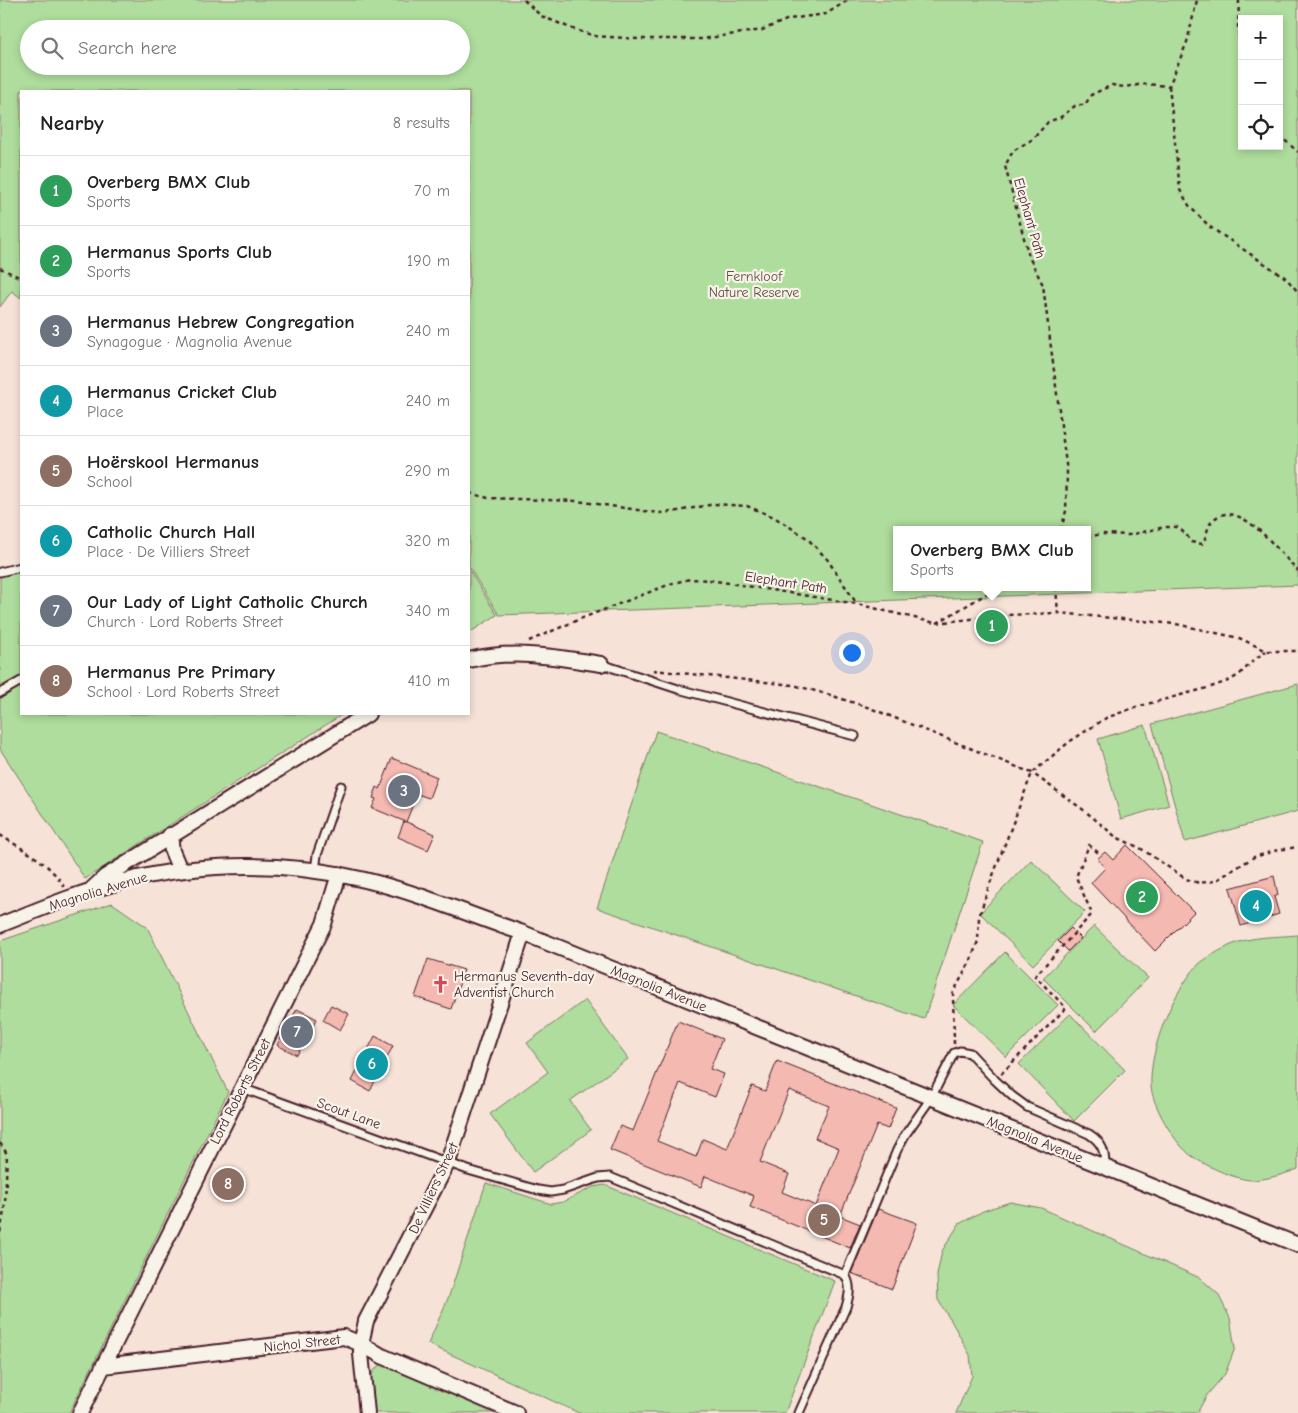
<!DOCTYPE html>
<html lang="en">
<head>
<meta charset="utf-8">
<style>
	body { margin:0; font-family:"Comic Neue",sans-serif; background:#f2f2f2; color:#222 }
	.controls { position:absolute; right:15px; top:15px; display:grid; overflow:hidden; border-radius:0px; box-shadow:0 2px 8px #0003 }
	.controls button { width:45px; height:45px; display:grid; place-items:center; padding:0; border:0; border-bottom:1px solid #e0e0e0; background:#fff; color:#222; font:25px sans-serif }
	.you { position:absolute; left:851px; top:652px; width:18px; height:18px; margin:-12px; border:4px solid #fff; border-radius:50%; background:#1a73e8; box-shadow:0 0 0 8px #1a73e833 }
	.badge { display:grid; place-items:center; width:32px; height:32px; border-radius:50%; background:#d1495b; color:#fff; font-size:16px; font-weight:700 }
	.pin { position:absolute; translate:-50% -50%; border:2px solid #fff; box-shadow:0 1px 5px #0006 }
	.popup { position:absolute; left:893px; top:526px; width:198px; height:65px; box-sizing:border-box; display:grid; place-content:center; border-radius:0px; background:#fff; filter:drop-shadow(0 1px 4px #0005); font-size:16px; white-space:nowrap; color:#767676 }
	.popup b { font-size:19px; color:#222 }
	.popup::after { content:''; position:absolute; left:50%; top:100%; margin-left:-10px; border:10px solid transparent; border-top-color:#fff }
	.list { margin:0; padding:0; list-style:none }
	h2 { display:flex; justify-content:space-between; align-items:center; height:65px; margin:0; padding:0 20px; font-size:21px }
	h2 small { font-size:16px; font-weight:400; color:#767676 }
	.list li { display:grid; grid-template-columns:32px 1fr auto; gap:15px; align-items:center; box-sizing:border-box; height:70px; padding:0 20px; border-top:1px solid #e0e0e0 }
	.list b { display:block; font-size:19px; white-space:nowrap }
	.list p { margin:0; font-size:16px; white-space:nowrap; color:#767676 }
	.list em { font-size:16px; font-style:normal; color:#767676 }
	.icon { flex:none; width:28px; height:28px; fill:none; stroke:currentColor; stroke-width:2; stroke-linecap:round; stroke-linejoin:round }
	.map { position:relative; flex:none; width:1298px; height:1413px; overflow:hidden }
	.search { position:absolute; background:#fff; box-shadow:0 2px 8px #0003; left:20px; top:20px; width:450px; height:55px; display:flex; align-items:center; gap:12px; box-sizing:border-box; padding:0 18px; border-radius:28px; color:#767676; font-size:19px }
	.panel { position:absolute; background:#fff; box-shadow:0 2px 8px #0003; left:20px; top:90px; width:450px; height:625px; border-radius:0px }
	.map>svg:first-child { display:block }
	.green { fill:#aedd9d; stroke:#7c7e64; fill-rule:evenodd }
	.building { fill:#f4b9b0; stroke:#4a1f2b; fill-rule:evenodd }
	.lines { fill:none; stroke-linecap:round; stroke-linejoin:round }
	.lane-casing { stroke:#4a1f2b; stroke-width:11 }
	.street-casing { stroke:#4a1f2b; stroke-width:18 }
	.path { stroke:#4a1f2b; stroke-width:2.5; stroke-dasharray:4 4; stroke-linecap:butt }
	.lane { stroke:#f7f3e8; stroke-width:7 }
	.street { stroke:#f7f3e8; stroke-width:14 }
	.labels { text-anchor:middle; stroke-width:4.5; stroke-linejoin:round; paint-order:stroke }
	.street-label { font-size:14px; fill:#4a1f2b; stroke:#f7f3e8 }
	.park-label { font-size:14px; fill:#634e48; stroke:#f7f3e8 }
	.poi-label { font-size:14px; fill:#4a1f2b; stroke:#f7f3e8; text-anchor:start }
</style>
</head>
<body>
<div class="map">
<svg width="1298" height="1413" viewBox="0 0 1298 1413">
	<rect width="100%" height="100%" fill="#f6e2d7"/>
	<filter id="ink" filterUnits="userSpaceOnUse"><feTurbulence type="fractalNoise" baseFrequency=".02" numOctaves="2"/><feDisplacementMap in="SourceGraphic" scale="10" xChannelSelector="R" yChannelSelector="G"/><feConvolveMatrix kernelMatrix="1 2 1 2 8 2 1 2 1" color-interpolation-filters="sRGB"/></filter>
	<g filter="url(#ink)">
		<path class="green" d="M0 0H1298V585L499 615 469 567V91H21V298L12 291 0 307ZM1242 19H1279V146H1242ZM29 29H461V66H29ZM897 530H1087V587H897Z
			M21 563V714H343L85 879 0 749V568Z
			M469 570 497 615 469 633Z
			M1298 684V811L1185 842 1152 724Z
			M1145 725 1169 805 1121 819 1098 739Z
			M656 731 983 842 924 1019 597 908Z
			M1031 860 1085 912 1033 965 980 913Z
			M112 903 147 927 228 1092 69 1413H0V941Z
			M1094 926 1148 978 1096 1031 1043 978Z
			M1298 935V1169C1285 1174 1268 1179 1254 1180 1237 1181 1201 1164 1188 1153 1173 1140 1153 1106 1151 1087 1149 1049 1172 993 1198 965 1204 959 1222 949 1231 945 1251 936 1276 937 1298 935Z
			M1005 952 1058 1005 1006 1057 953 1005Z
			M585 1000 628 1059 570 1101 591 1130 533 1172 490 1114 548 1072 527 1043Z
			M1070 1014 1125 1070 1074 1121 1019 1064Z
			M486 1183 551 1204 563 1202 593 1187 605 1185 835 1281 785 1413H579L428 1344 449 1296Z
			M1010 1202 1041 1208 1200 1278 1218 1294 1230 1318 1235 1348 1225 1374 1207 1395 1197 1413H956L972 1376 970 1355 953 1324 938 1300 937 1275 942 1251 959 1224 983 1211Z
			M385 1364 504 1413H372C371 1398 364 1367 385 1364Z"/>
		<path class="building" d="M392 758 437 777 429 798 417 794 406 822 372 808 376 799 373 798 377 787 380 789Z
			M404 821 435 834 428 850 398 837Z
			M1127 845 1194 912 1155 951 1091 883 1105 868 1097 859 1105 852 1113 860Z
			M1274 876 1278 895 1274 897 1279 914 1241 926 1230 888Z
			M1071 928 1081 938 1068 951 1058 941Z
			M428 959 464 970 451 1009 415 997Z
			M331 1005 349 1014 340 1030 323 1020Z
			M297 1009 317 1019 297 1055 277 1045Z
			M678 1021 722 1039 710 1069 724 1074 715 1097 680 1083 657 1141 696 1157 703 1139 727 1149 752 1086 765 1091 777 1061 896 1108 888 1129 877 1125 840 1216 860 1224 850 1248 750 1207 754 1196 705 1176 701 1187 610 1150 620 1126 633 1131ZM789 1090 829 1106 815 1138 839 1148 816 1206 782 1192 789 1174 760 1162Z
			M375 1036 393 1046 370 1091 352 1081Z
			M878 1209 917 1223 892 1289 851 1273Z"/>
		<g class="lines">
			<defs>
				<path id="lane" d="M0 572 21 567
					M601 664 678 689 855 736
					M0 693 21 681
					M315 871 317 855 341 786
					M242 1088 468 1170 538 1190 551 1192 563 1190 598 1178 610 1177 845 1275C852 1286 849 1296 846 1307L799 1413
					M845 1275 897 1150 905 1135 931 1098 954 1053 960 1051 970 1053 995 1080 1012 1096 1027 1107 1089 1134C1103 1143 1105 1152 1105 1167"/>
				<path id="street" d="M469 660C511 649 558 657 601 664
					M170 835 172 851 180 870
					M92 889 105 877 368 714
					M0 925C40 909 80 892 121 882 201 862 285 861 365 880 419 893 470 915 523 933L1298 1245
					M103 1366 344 1337 361 1344 382 1356 516 1413
					M80 1413 324 924 339 874
					M367 1413 361 1354V1344L366 1321 448 1162 523 933"/>
			</defs>
			<use href="#lane" class="lane-casing"/>
			<use href="#street" class="street-casing"/>
			<path class="path" d="M524 0 541 16 573 29 595 36 639 39H702L762 30 789 19 826 14 848 0
				M1239 0 1238 27 1242 64
				M1169 86 1180 190 1190 207 1210 227 1286 278 1298 292
				M1279 135 1298 152
				M0 268 21 278
				M469 493 488 498 577 501 658 513 673 512 714 504 747 506 774 517 807 538 827 559 857 604
				M1061 530 1066 511 1067 472 1043 285 1029 257 1005 166 1013 151 1033 139 1048 122 1061 117 1076 105H1085L1091 95 1112 85 1124 87 1145 84 1169 86 1187 42 1197 0
				M1087 537 1102 534 1129 535 1165 527H1177L1186 534 1191 542 1202 544C1208 536 1206 527 1213 520 1239 495 1282 556 1298 571
				M1056 587 1058 613
				M937 623 998 587
				M529 641 580 619 673 583 690 579 710 580 857 604 935 623 1007 615 1058 613 1176 624 1239 638 1267 651H1298
				M653 670 793 685 827 694 870 708 1032 773 1085 811 1116 837 1140 848 1186 879 1199 883 1215 881 1254 857 1278 850 1298 847
				M0 835C23 850 50 862 64 887
				M954 1044 953 993 971 960 978 941 979 917 989 886 1032 773 1069 742 1106 718 1136 707 1211 687 1228 681 1239 675 1255 659 1266 651
				M1001 1074 1066 1008 1035 976 1092 914 1076 877 1089 845 1101 855
				M0 1143 7 1154 5 1205 0 1233"/>
			<use href="#lane" class="lane"/>
			<use href="#street" class="street"/>
		</g>
	</g>
	<defs>
		<symbol id="church-bare" viewBox="-9 -9 18 18"><path d="M-1.2-6h2.4v3.5h3.3v2.4h-3.3V6h-2.4V-.1h-3.3v-2.4h3.3Z" fill="#d1495b" stroke="#f7f3e8" stroke-width="2.5" paint-order="stroke"/></symbol>
	</defs>
	<g fill-rule="evenodd">
		<use href="#church-bare" x="428" y="972" width="25" height="25"/>
	</g>
	<g class="labels">
		<g class="street-label">
			<text transform="translate(1030 218) rotate(74)" y="5">Elephant Path</text>
			<text transform="translate(786 582) rotate(9)" y="5">Elephant Path</text>
			<text transform="translate(98 891) rotate(-17)" y="5">Magnolia Avenue</text>
			<text transform="translate(659 988) rotate(22)" y="5">Magnolia Avenue</text>
			<text transform="translate(240 1091) rotate(-63)" y="5">Lord Roberts Street</text>
			<text transform="translate(349 1113) rotate(20)" y="5">Scout Lane</text>
			<text transform="translate(1035 1139) rotate(22)" y="5">Magnolia Avenue</text>
			<text transform="translate(433 1188) rotate(-65)" y="5">De Villiers Street</text>
			<text transform="translate(302 1343) rotate(-6)" y="5">Nichol Street</text>
		</g>
		<g class="park-label">
			<text x="754" y="281">Fernkloof<tspan x="754" dy="16">Nature Reserve</tspan></text>
		</g>
		<g class="poi-label">
			<text x="454" y="981">Hermanus Seventh-day<tspan x="454" dy="16">Adventist Church</tspan></text>
		</g>
	</g>
</svg>
<div class="controls">
<button>+</button>
<button>−</button>
<button><svg class="icon" aria-label="locate" viewBox="0 0 24 24"><circle cx="12" cy="12" r="6"/><path d="M12 2v4M12 18v4M2 12h4M18 12h4"/></svg></button>
</div>
<div class="you"></div>
<div class="pin badge" style="left:992px;top:626px;background:#2e9e5b">1</div>
<div class="popup"><b>Overberg BMX Club</b>Sports</div>
<div class="pin badge" style="left:1142px;top:897px;background:#2e9e5b">2</div>
<div class="pin badge" style="left:404px;top:791px;background:#6b7280">3</div>
<div class="pin badge" style="left:1256px;top:906px;background:#0f9aa8">4</div>
<div class="pin badge" style="left:824px;top:1220px;background:#8d6e63">5</div>
<div class="pin badge" style="left:372px;top:1064px;background:#0f9aa8">6</div>
<div class="pin badge" style="left:297px;top:1032px;background:#6b7280">7</div>
<div class="pin badge" style="left:228px;top:1184px;background:#8d6e63">8</div>
<div class="search"><svg class="icon" aria-label="search" viewBox="0 0 24 24"><circle cx="10" cy="10" r="6"/><path d="M15 15l6 6"/></svg>Search here</div>
<section class="panel">
<h2>Nearby<small>8 results</small></h2>
<ul class="list">
<li><span class="badge" style="background:#2e9e5b">1</span><div><b>Overberg BMX Club</b><p>Sports</p></div><em>70 m</em></li>
<li><span class="badge" style="background:#2e9e5b">2</span><div><b>Hermanus Sports Club</b><p>Sports</p></div><em>190 m</em></li>
<li><span class="badge" style="background:#6b7280">3</span><div><b>Hermanus Hebrew Congregation</b><p>Synagogue · Magnolia Avenue</p></div><em>240 m</em></li>
<li><span class="badge" style="background:#0f9aa8">4</span><div><b>Hermanus Cricket Club</b><p>Place</p></div><em>240 m</em></li>
<li><span class="badge" style="background:#8d6e63">5</span><div><b>Hoërskool Hermanus</b><p>School</p></div><em>290 m</em></li>
<li><span class="badge" style="background:#0f9aa8">6</span><div><b>Catholic Church Hall</b><p>Place · De Villiers Street</p></div><em>320 m</em></li>
<li><span class="badge" style="background:#6b7280">7</span><div><b>Our Lady of Light Catholic Church</b><p>Church · Lord Roberts Street</p></div><em>340 m</em></li>
<li><span class="badge" style="background:#8d6e63">8</span><div><b>Hermanus Pre Primary</b><p>School · Lord Roberts Street</p></div><em>410 m</em></li>
</ul>
</section>
</div>
</body>
</html>
